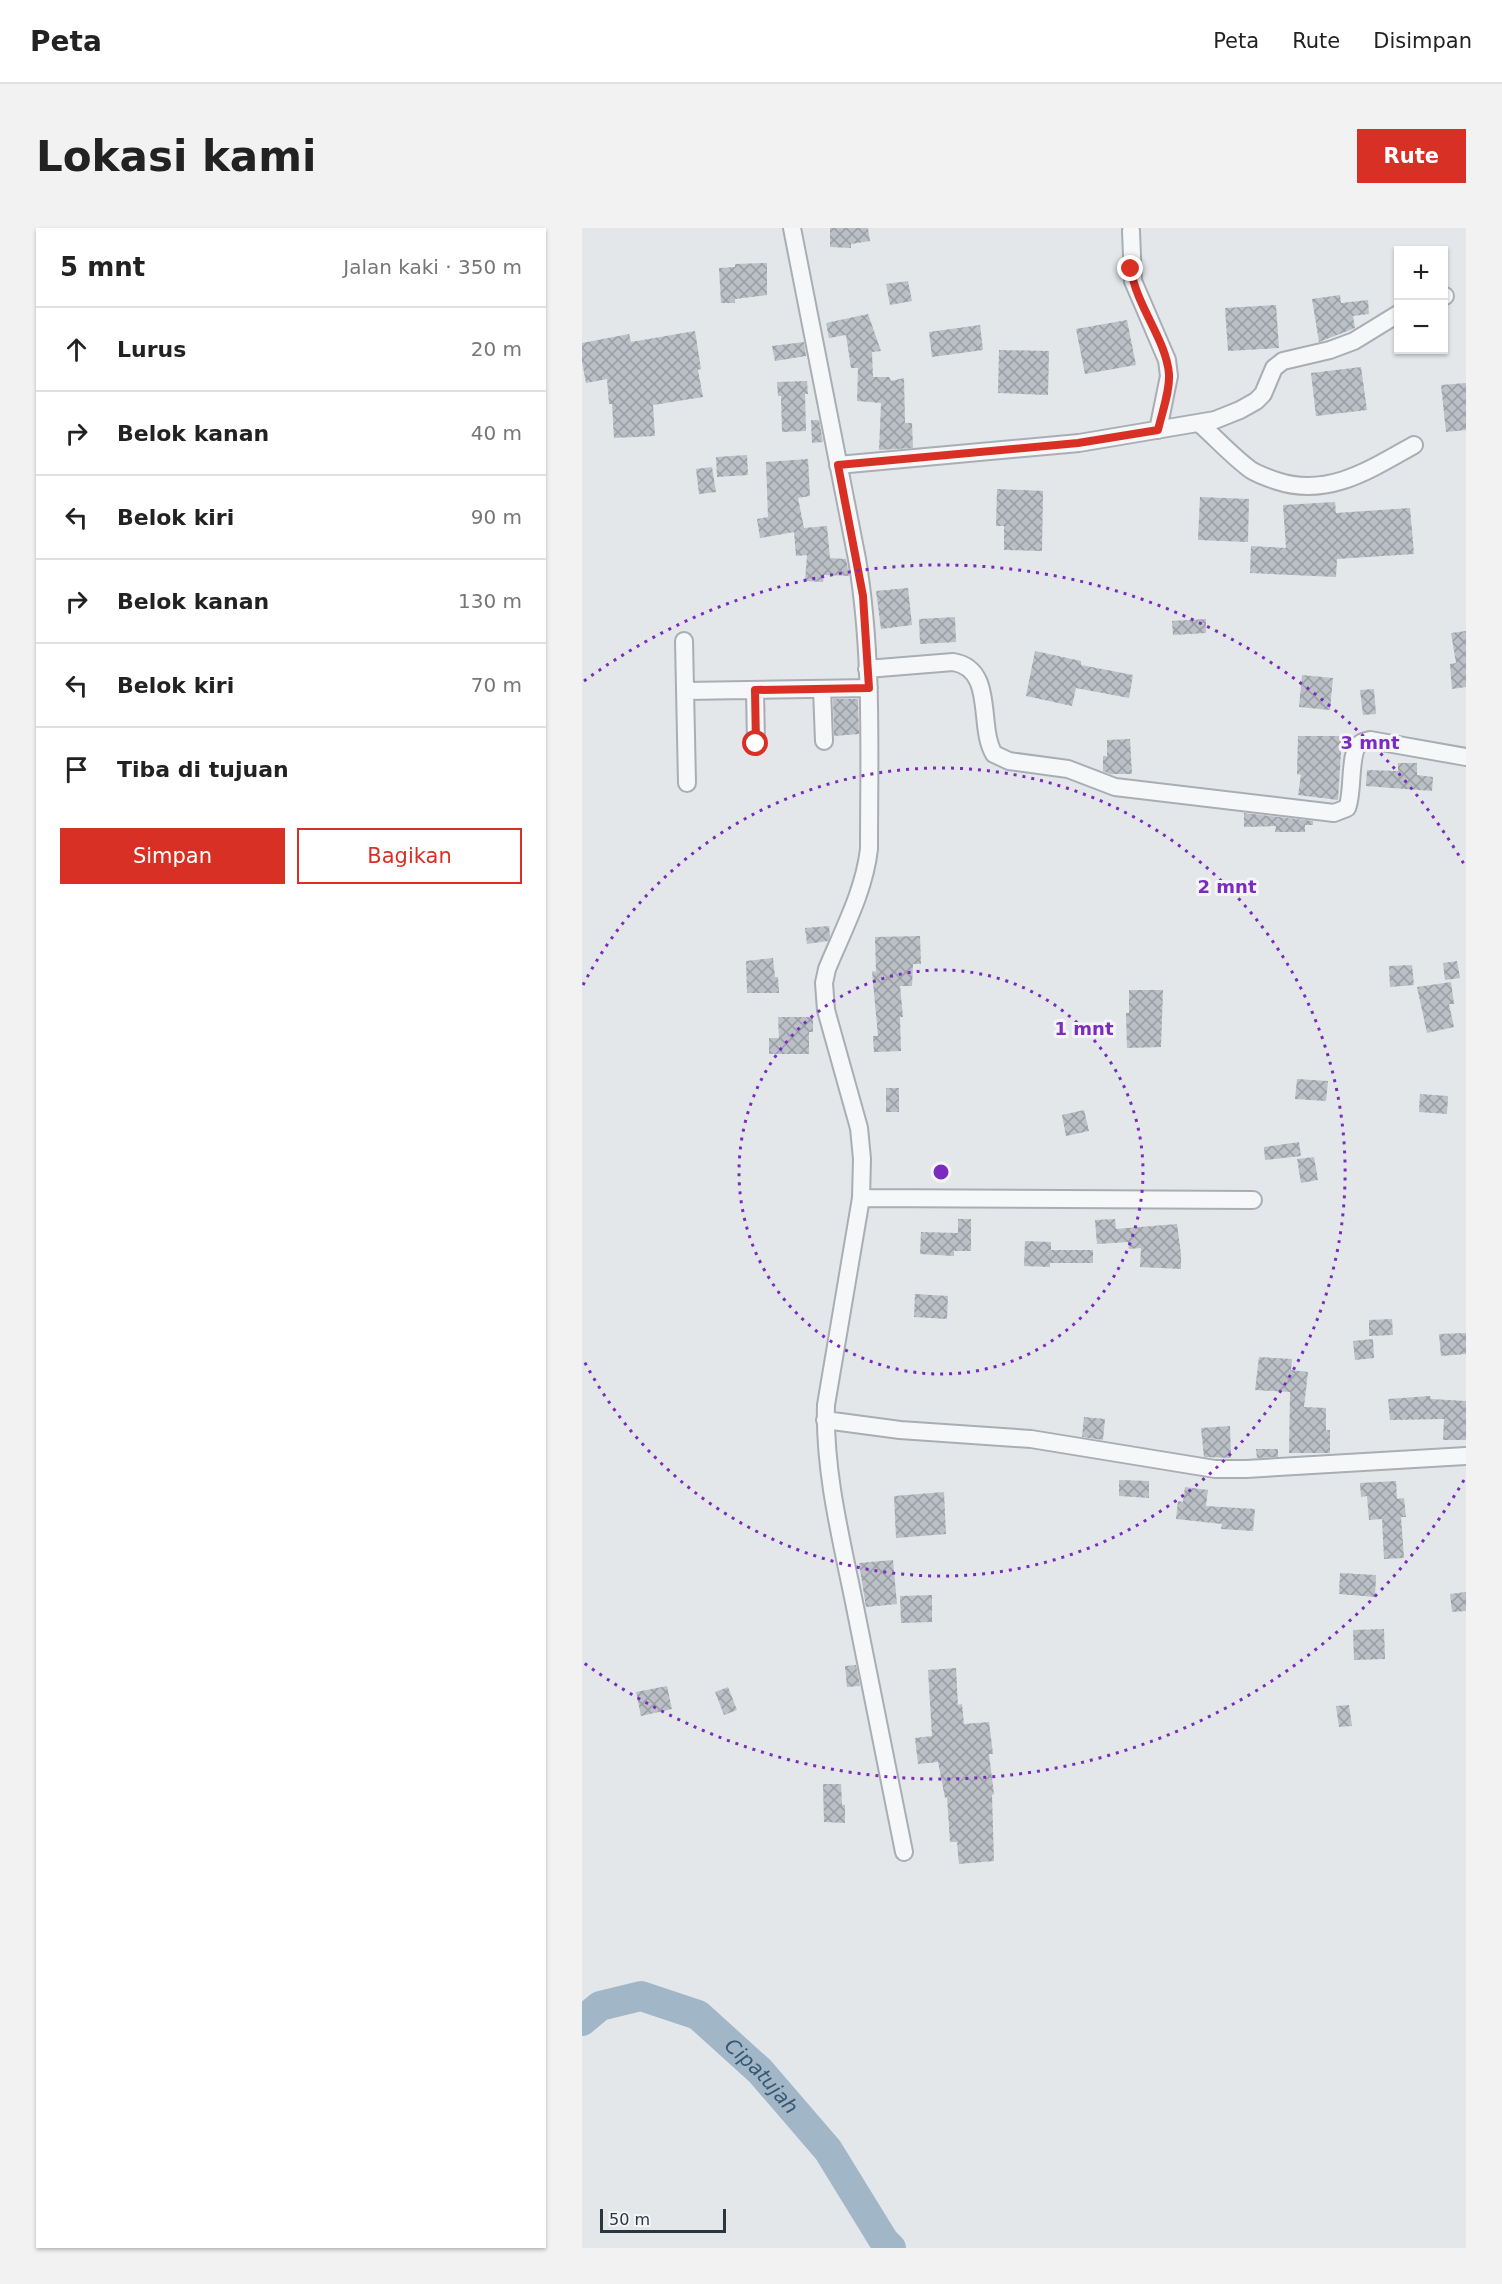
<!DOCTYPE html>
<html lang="id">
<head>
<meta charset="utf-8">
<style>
	body { margin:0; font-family:"DejaVu Sans",sans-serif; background:#f2f2f2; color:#222 }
	.controls { position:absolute; right:18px; top:18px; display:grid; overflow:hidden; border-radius:0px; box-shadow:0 2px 4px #0004 }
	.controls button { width:54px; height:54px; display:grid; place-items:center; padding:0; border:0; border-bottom:2px solid #e0e0e0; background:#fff; color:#222; font:30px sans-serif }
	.scale { position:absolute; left:18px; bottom:15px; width:126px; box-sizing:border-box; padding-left:6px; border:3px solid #2c3642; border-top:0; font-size:16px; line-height:21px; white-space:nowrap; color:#2c3642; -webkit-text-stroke:4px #f3f5f8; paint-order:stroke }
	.stop { position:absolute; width:18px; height:18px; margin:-14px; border:4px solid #d93025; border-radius:50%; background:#fff }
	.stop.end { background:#d93025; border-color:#fff; box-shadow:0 2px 6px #0008 }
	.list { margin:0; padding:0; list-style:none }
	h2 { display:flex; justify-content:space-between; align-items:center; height:78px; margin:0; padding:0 24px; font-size:26px }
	h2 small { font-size:20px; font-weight:400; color:#767676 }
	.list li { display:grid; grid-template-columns:39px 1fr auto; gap:18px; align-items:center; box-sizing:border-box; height:84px; padding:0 24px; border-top:2px solid #e0e0e0 }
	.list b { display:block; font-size:22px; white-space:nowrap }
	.list em { font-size:20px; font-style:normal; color:#767676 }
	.actions { display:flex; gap:12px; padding:18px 24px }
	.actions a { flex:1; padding:14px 0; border:2px solid #d93025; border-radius:0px; text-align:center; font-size:21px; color:#d93025 }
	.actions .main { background:#d93025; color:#fff }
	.icon { flex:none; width:33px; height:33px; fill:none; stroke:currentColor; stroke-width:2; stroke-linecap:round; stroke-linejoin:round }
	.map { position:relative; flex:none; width:884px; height:2020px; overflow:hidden; border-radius:0px }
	header { display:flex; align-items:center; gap:36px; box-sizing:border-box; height:84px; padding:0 30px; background:#fff; border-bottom:2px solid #e0e0e0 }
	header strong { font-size:28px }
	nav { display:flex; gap:33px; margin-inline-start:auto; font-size:21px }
	.intro { display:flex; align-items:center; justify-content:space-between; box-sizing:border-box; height:144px; padding:0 36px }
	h1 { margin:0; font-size:42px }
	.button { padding:15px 27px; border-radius:0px; background:#d93025; color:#fff; font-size:21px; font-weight:700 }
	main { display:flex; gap:36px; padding:0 36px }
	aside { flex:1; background:#fff; border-radius:0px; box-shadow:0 2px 4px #0004 }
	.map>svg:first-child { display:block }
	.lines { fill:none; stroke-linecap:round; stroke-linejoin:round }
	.river { stroke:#a1b7c8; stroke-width:30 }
	.building { fill:url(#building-cross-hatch) }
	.minor-casing { stroke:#a8aeb4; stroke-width:20 }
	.minor { stroke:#f6f7f9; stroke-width:16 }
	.route { stroke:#d93025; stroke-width:8 }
	.ring { fill:none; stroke:#7b2cbf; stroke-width:3; stroke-dasharray:3 6 }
	.labels { text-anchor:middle; stroke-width:6; stroke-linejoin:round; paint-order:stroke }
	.water-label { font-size:20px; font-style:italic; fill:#385873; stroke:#f3f5f8 }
	.centre { fill:#7b2cbf; stroke:#f3f5f8; stroke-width:3 }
	.ring-label { font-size:18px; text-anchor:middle; font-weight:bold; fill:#7b2cbf; stroke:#f3f5f8; stroke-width:6; stroke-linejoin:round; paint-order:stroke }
</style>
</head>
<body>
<header>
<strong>Peta</strong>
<nav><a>Peta</a><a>Rute</a><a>Disimpan</a></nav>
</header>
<div class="intro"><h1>Lokasi kami</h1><a class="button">Rute</a></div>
<main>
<aside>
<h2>5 mnt<small>Jalan kaki · 350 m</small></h2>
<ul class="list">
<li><svg class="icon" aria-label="ahead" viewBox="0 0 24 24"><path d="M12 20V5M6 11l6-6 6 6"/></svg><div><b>Lurus</b></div><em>20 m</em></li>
<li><svg class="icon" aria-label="right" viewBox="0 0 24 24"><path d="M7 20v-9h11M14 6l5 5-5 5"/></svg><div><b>Belok kanan</b></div><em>40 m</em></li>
<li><svg class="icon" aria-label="left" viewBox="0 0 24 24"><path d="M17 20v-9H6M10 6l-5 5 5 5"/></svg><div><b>Belok kiri</b></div><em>90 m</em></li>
<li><svg class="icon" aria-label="right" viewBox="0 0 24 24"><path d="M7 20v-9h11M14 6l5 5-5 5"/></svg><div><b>Belok kanan</b></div><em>130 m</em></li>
<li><svg class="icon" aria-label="left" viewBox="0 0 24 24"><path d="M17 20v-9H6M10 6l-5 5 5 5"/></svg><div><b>Belok kiri</b></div><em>70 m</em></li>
<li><svg class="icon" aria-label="arrive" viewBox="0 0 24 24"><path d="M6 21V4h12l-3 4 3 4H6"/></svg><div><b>Tiba di tujuan</b></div></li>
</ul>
<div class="actions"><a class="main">Simpan</a><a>Bagikan</a></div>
</aside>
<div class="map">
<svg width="884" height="2020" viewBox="0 0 884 2020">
	<defs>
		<pattern id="building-cross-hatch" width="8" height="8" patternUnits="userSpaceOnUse" patternTransform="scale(1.5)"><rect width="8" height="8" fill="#bbc0c7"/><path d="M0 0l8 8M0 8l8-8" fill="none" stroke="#989da3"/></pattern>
	</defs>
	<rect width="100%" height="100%" fill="#e3e7ea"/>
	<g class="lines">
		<path class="river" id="s1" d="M0 1793 18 1778 59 1768 116 1787 178 1843 246 1922 302 2013 309 2020"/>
	</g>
	<path class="building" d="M248 0H286L288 13 269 16V20L248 19Z
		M185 35V67L153 71V75H139L137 40 153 39V36Z
		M326 53 330 73 308 77 304 56Z
		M758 67 759 75 786 72 787 86 771 88 773 100 737 114 730 71Z
		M694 77 697 120 646 123 643 80Z
		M286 86 299 123 290 124 291 149H307L309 153 322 150 323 195H330L331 220 297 222 299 175 275 173 276 140H269L264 107 247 110 244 95Z
		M545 92 554 137 503 146 494 101Z
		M398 97 401 122 350 129 347 104Z
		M113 103 119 141 116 142 121 169 71 177 73 208 32 210 30 176H27L25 151 4 155 0 134V115L47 106 49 114Z
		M222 114 224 128 193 133 190 118Z
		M417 122 467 123 466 167 416 165Z
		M779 139 785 182 734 188 729 145Z
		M225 153 226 166H223L224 203 200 204 199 168H196L195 154Z
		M884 155V202L864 204 859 157Z
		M229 192H237L241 214 230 215Z
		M165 227 166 247 135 249 134 229Z
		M226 231 228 268 216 270 222 300 245 298 248 330 264 331 267 348 242 347 241 354 223 353 225 327 214 328 212 304 178 310 175 291 186 289 184 234Z
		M130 239 134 264 117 266 114 241Z
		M415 261 461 263 460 323 422 322V298H414Z
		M618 269 667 271 666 314 616 312Z
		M753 274 754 285 828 280 832 326 755 331 754 349 668 345 669 318 704 320 701 277Z
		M326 360 330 397 299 401 294 363Z
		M373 389 374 414 338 416 337 391Z
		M624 391V405L591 407 590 393Z
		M884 403V459L870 461 868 436 874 435 869 405Z
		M453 423 499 433V437L551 447 547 470 494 460 490 478 444 468Z
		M720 447 751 450 748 482 717 479Z
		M792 461 794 486 781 487 778 462Z
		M251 471H276L277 506 252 508Z
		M716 508H760L756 572 716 567 719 547 715 546Z
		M548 511 550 546H528L521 543V528H525V512Z
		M816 535H835V547L851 549 850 563 784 558 785 542 816 543Z
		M662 585 731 593V597H723V604H693L694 598 662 599Z
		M247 698 248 708 246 713 225 716 223 700Z
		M338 708 339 736H331L330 758H318L321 789H318L319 823 292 824 291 808H296L290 743 294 744 293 709Z
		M191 730 193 749H196L197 765H165L164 733Z
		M875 733 878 750 863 752 861 735Z
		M830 737 832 757 808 759 807 738Z
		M869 754 872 776H867L872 799 845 805 835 759Z
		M547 762H581L579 819 545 820 544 785H547Z
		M196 789H231V804H227V826H187V810H197Z
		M715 851 746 853 744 873 713 871Z
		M304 860H317V884H304Z
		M838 866 866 868 865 886 837 884Z
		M502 882 507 903 484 908 480 887Z
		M717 914 719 928 683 932 682 919Z
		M732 929 736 952 719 955 715 931Z
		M376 991H389V1023H372V1028L338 1026 339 1004 376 1005Z
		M533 991 534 1001 595 996 599 1026V1041L558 1039 559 1020 547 1021 546 1014 515 1016 513 992Z
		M443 1013 469 1014V1022H511V1035H468V1039L442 1038Z
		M333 1066 366 1068 365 1091 332 1089Z
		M810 1091 811 1107 787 1108V1092Z
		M884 1105V1126L859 1128 857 1106Z
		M791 1111 792 1130 773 1132 771 1113Z
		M677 1129 710 1131 709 1142 726 1144 722 1179 744 1180V1202H748V1225H707L708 1164 673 1162Z
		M848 1168 849 1171 884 1173V1212H861L862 1191 808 1192 806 1171Z
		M502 1189 523 1191 521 1212 500 1209Z
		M648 1198 649 1230 622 1229 619 1200Z
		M674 1221H696V1229L675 1230Z
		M537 1252 567 1253V1270L537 1268Z
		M814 1253 815 1271 822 1270 824 1289H819L822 1330 802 1331 800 1291 787 1292 785 1268 779 1269 778 1255Z
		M603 1259 626 1262 624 1278 673 1281 671 1303 639 1301 640 1296 594 1291 596 1273 601 1274Z
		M362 1264 364 1306 314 1310 312 1268Z
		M311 1332 315 1376 284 1379 277 1335Z
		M758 1345 794 1347 793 1369 757 1366Z
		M884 1364V1383L870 1384 868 1366Z
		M350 1367V1394L319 1395 318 1368Z
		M802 1401 803 1431 772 1432 771 1402Z
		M274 1437 278 1458 265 1459 263 1438Z
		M374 1440 376 1477 380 1476 382 1496 407 1494 411 1526H407L412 1566 410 1567 412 1633 377 1636 375 1614H368L365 1569 363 1570 356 1534 336 1536 333 1510 350 1508 346 1442Z
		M85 1458 90 1481 59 1488 54 1464Z
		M146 1459 155 1482 142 1487 133 1464Z
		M767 1477 770 1498 757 1499 754 1478Z
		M241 1556H259L260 1577H263V1595L242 1594Z"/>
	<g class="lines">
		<defs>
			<path id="minor" d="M210 0 275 331C291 426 287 525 287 621 282 664 261 702 245 741L242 755 244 782 277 900 280 931 279 970 244 1177C242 1243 259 1310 272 1374 289 1458 306 1541 322 1624
				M549 3 551 53 585 132 587 148 576 202
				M862 68H863
				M618 196C635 211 651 229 669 242 677 247 686 250 695 253 746 270 789 241 832 217
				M256 237 497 215 633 192 658 182 674 173 681 166 692 140 701 133 748 122 772 113 816 86
				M102 413 105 555
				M285 441 371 434C414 441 395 498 412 526L427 533 486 541 533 559 752 585 765 580C772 565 766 522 779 515 782 513 785 513 788 512L884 529
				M240 461 242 513
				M173 462 174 516
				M103 463 287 460
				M279 970 671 972
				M243 1192 318 1202 449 1211 633 1241H664L884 1228"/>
		</defs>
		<use href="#minor" class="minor-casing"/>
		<use href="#minor" class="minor"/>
	</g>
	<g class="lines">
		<path class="route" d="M174 516 173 462 287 460 281 368 256 237 496 215 576 202C580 184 588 164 587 146 584 111 554 78 549 41"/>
	</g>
	<g class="ring">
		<circle cx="359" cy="944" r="202"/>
		<path d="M1 757A404 404 0 1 1 1 1131"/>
		<path d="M882 1252A607 607 0 0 1 2 1435M2 453A607 607 0 0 1 882 636"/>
	</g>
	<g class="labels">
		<g class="water-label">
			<text dy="7" stroke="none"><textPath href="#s1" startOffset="214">Cipatujah</textPath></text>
		</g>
	</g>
	<circle cx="359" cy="944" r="9" class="centre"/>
	<g class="ring-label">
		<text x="788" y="521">3 mnt</text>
		<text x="645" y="665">2 mnt</text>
		<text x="502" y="807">1 mnt</text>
	</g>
</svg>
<div class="controls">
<button>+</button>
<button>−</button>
</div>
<div class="scale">50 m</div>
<div class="stop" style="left:174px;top:516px"></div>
<div class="stop end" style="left:549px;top:41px"></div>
</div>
</main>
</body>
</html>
